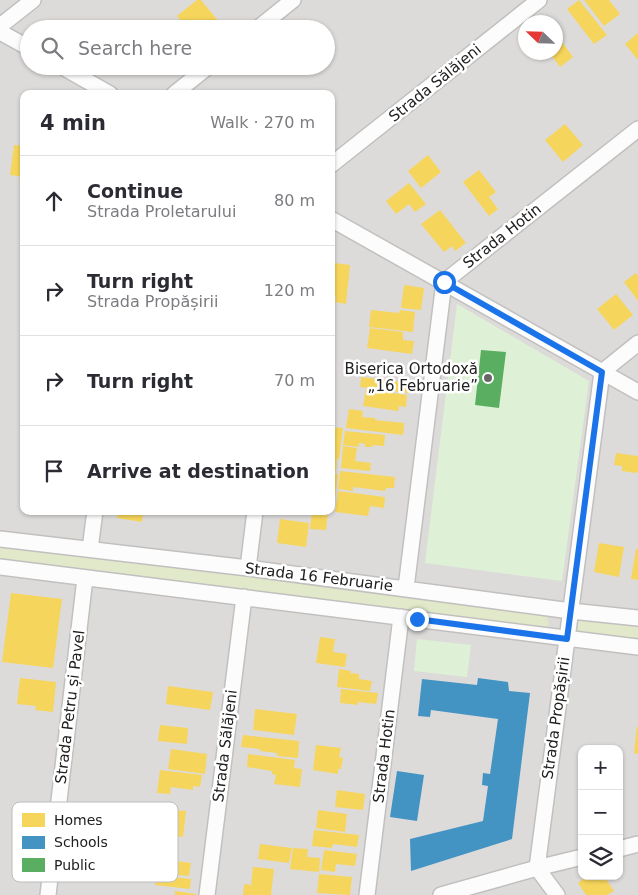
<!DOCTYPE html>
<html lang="en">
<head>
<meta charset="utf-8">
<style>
	body { margin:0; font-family:"DejaVu Sans",sans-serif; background:#f7f7f7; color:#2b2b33 }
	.controls { position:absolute; right:15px; bottom:15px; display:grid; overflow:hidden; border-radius:10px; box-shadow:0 1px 4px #0004 }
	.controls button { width:45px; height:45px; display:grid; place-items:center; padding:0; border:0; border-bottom:1px solid #e1e1e2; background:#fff; color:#2b2b33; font:25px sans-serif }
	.compass { position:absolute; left:518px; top:15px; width:45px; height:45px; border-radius:50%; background:#fff; box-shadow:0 1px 4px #0004; rotate:293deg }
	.stop { position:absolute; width:15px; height:15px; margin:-11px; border:4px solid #1a73e8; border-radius:50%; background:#fff }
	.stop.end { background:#1a73e8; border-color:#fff; box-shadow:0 1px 5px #0008 }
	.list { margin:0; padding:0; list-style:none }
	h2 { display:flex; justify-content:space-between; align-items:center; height:65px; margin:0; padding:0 20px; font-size:21px }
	h2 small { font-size:16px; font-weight:400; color:#7c7c81 }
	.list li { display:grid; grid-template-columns:32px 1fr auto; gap:15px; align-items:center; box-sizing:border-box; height:90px; padding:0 20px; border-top:1px solid #e1e1e2 }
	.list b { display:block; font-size:19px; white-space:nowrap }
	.list p { margin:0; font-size:16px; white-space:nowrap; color:#7c7c81 }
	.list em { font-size:16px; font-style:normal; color:#7c7c81 }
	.icon { flex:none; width:28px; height:28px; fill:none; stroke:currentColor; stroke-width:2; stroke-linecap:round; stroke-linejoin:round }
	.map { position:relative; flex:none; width:638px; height:895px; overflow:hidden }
	.search { position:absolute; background:#fff; box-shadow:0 1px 4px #0004; left:20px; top:20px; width:315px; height:55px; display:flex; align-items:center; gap:12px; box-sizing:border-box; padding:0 18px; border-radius:28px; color:#7c7c81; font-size:19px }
	.panel { position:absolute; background:#fff; box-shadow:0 1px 4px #0004; left:20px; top:90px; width:315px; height:425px; border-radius:10px }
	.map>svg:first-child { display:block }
	.residential { fill:#dddbda; fill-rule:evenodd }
	.grass { fill:#e2e8ca }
	.park { fill:#def1d6 }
	.homes { fill:#f6d55c }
	.schools { fill:#4393c3 }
	.public { fill:#5aae61 }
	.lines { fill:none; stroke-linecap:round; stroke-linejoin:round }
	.street-casing { stroke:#c1c0bf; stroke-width:18 }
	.street { stroke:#fcfcfc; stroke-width:15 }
	.route { stroke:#1a73e8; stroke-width:6 }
	.poi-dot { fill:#686766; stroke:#fff; stroke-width:2 }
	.labels { text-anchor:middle; stroke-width:5; stroke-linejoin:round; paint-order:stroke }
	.street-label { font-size:15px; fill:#202020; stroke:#fff }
	.poi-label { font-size:15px; fill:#202020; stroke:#fff; text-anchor:end }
	.key { fill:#fff; stroke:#bcbcbc; stroke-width:1 }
	.key-label { font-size:14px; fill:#202020 }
</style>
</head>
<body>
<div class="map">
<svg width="638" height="895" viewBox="0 0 638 895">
	<rect width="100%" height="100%" fill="#eeebe9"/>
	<path class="residential" d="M0 0H638V895H0ZM526 22H556V52H526ZM29 29H326V66H29ZM24 94H331V511H24ZM582 749H619V876H582Z"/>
	<path class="grass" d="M0 544 540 613 547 616 549 624 545 631 0 564Z
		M571 618 638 626V644L569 636Z"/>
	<path class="park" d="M457 304 589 381 562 581 425 563Z
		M417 639 471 645 467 677 414 671Z"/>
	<path class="homes" d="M197 0H201L220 23 212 29H187L177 16Z
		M579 0 607 35 594 44 567 9Z
		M584 0H609L620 14 604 26Z
		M638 33V58L637 59 625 44Z
		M556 34 573 57 560 67 549 52H556Z
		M565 124 583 145 563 162 545 140Z
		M14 145 24 146V177L10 175Z
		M428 155 441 172 421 188 408 171Z
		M479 170 496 192 489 197 498 209 489 216 463 182Z
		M409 183 426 204 415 212 409 204 396 214 386 201Z
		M440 210 466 243 455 251 452 246 444 252 421 224Z
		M334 263 350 265 346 304 335 302 336 297 331 296Z
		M636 273 638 276V301L624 282Z
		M404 285 424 288 421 310 401 308Z
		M616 294 633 315 614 330 597 309Z
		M371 310 399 313 400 310 415 312 413 332 369 327Z
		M370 328 403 332V340L414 341 412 354 367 348Z
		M361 377 403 382V384L410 385 409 393 360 387Z
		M366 389 407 395 406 407 399 406 398 411 363 406Z
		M349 409 363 411 362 417 375 418V420L404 423 403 435 346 428Z
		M331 427 343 428 339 459H337L336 471 331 470Z
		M345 431 385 435 384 446 373 445 372 447H365V444L359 443V447L343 445Z
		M343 446 357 448 355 461 371 463 370 471 341 468Z
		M616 453 638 456V472L636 473 622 471V466L614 465Z
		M340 471 395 477 394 488H386L385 491 353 487V491L338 489Z
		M331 473 338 474 334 507H331Z
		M338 491 385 497 384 508 370 506 368 516 335 512Z
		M118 511H143L142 522 117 518Z
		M312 511 328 512 326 530 310 529Z
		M280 519 309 523 306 547 277 543Z
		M599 543 624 547 619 577 594 572Z
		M636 549H638V580L631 579Z
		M11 593 62 599 53 668 2 662Z
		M320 637 335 639 333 652 347 654 345 667 316 663Z
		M339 669 351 671 350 673 359 674V679L372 681 370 691 337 687Z
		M20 678 56 682 53 712 35 710 36 706 17 704Z
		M168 686 213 692 210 710 166 704Z
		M341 689 378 693 376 704 358 702V705L340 703Z
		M255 709 297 714 294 735 253 730Z
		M160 725 188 728 187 744 158 741Z
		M637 726 638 727V754L634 753Z
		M243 735 299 741 298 758 277 756V753L260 751V749L241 747Z
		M316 745 341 748 339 757 343 758 341 769H338V774L313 770Z
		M171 749 207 754 205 774 168 769Z
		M248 754 295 760 294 768 302 769 300 787 274 784 276 775 272 774V771L247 767Z
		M160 770 202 775 200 787 193 786V790L171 787 170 794 157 793Z
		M337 790 365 794 363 810 335 807Z
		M162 809 186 811 183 837 159 834Z
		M318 810 347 814 345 832 316 828Z
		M314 830 359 835 357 847 333 844 332 848 312 846Z
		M260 844 292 848 289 863 258 859Z
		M293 848 308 849 307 857 320 858 319 872 290 869Z
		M324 850 357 854 355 866 336 864 335 872 321 870Z
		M154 858 191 863 189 876 152 872Z
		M253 867 274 869 271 895H243L244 884 251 885Z
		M319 874 352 877 350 895 317 893Z
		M157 875 191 879 190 889 155 885Z
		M587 876H604L614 891 607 895H586L578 883Z
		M175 891 196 894V895H175Z"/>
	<path class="schools" d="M478 678 508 682 509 691 530 693 512 839 411 871 410 839 483 821 488 786 482 785 483 773 490 774 498 719 431 710 430 717 418 716 422 679 477 685Z
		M397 771 424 775 417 821 390 817Z"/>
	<path class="public" d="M481 350 506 352 499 408 475 405Z"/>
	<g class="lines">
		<defs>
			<path id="street" d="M0 26 33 0
				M257 29 293 0
				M0 32 29 48
				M61 66 110 94
				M174 94 209 66
				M331 165 539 0
				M331 219 638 392
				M0 539 248 568 571 611 638 618
				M90 549 95 511
				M0 567 638 647
				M248 568 255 511
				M406 588 444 282 638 129
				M619 849 638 844
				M48 895 85 578
				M207 895 244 597
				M367 895 401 617
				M441 895 537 868 582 857
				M557 895 537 868 602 372 638 343"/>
		</defs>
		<use href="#street" class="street-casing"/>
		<use href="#street" class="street"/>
	</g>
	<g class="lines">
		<path class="route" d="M417 619 567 639 602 372 444 282"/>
	</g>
	<circle class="poi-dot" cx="488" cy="378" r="5"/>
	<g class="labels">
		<g class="street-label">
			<text transform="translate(435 83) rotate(-39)" y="5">Strada Sălăjeni</text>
			<text transform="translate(502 236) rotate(-38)" y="5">Strada Hotin</text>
			<text transform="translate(319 577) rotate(7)" y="5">Strada 16 Februarie</text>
			<text transform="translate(70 707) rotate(-83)" y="5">Strada Petru și Pavel</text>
			<text transform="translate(556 718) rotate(-82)" y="5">Strada Propășirii</text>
			<text transform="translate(225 746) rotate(-83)" y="5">Strada Sălăjeni</text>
			<text transform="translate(384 756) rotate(-83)" y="5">Strada Hotin</text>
		</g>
		<g class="poi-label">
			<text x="478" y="374">Biserica Ortodoxă<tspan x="478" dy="17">„16 Februarie”</tspan></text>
		</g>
	</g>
	<rect x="12" y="802" width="166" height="80" rx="8" class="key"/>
	<rect x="22" y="813" width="23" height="14" fill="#f6d55c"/>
	<rect x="22" y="836" width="23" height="13" fill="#4393c3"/>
	<rect x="22" y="858" width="23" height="14" fill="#5aae61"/>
	<g class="key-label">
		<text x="54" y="825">Homes</text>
		<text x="54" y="847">Schools</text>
		<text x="54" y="870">Public</text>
	</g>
</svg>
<div class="controls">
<button>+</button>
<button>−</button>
<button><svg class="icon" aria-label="layers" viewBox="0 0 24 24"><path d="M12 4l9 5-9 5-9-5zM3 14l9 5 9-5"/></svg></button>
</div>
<svg class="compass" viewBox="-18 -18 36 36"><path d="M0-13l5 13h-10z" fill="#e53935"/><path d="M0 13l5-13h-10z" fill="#7c7c81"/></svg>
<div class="stop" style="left:444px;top:282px"></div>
<div class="stop end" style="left:417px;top:619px"></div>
<div class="search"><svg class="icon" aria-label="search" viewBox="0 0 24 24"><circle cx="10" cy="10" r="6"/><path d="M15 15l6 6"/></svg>Search here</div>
<section class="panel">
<h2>4 min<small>Walk · 270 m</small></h2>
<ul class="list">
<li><svg class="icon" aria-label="ahead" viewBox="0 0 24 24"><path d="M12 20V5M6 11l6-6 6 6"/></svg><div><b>Continue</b><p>Strada Proletarului</p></div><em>80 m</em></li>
<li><svg class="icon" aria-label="right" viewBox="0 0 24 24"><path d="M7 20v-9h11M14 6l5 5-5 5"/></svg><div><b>Turn right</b><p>Strada Propășirii</p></div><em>120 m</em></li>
<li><svg class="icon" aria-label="right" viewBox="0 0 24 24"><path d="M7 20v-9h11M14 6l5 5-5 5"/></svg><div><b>Turn right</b></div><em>70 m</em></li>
<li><svg class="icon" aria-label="arrive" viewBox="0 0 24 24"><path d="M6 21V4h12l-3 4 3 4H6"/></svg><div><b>Arrive at destination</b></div></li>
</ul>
</section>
</div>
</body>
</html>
